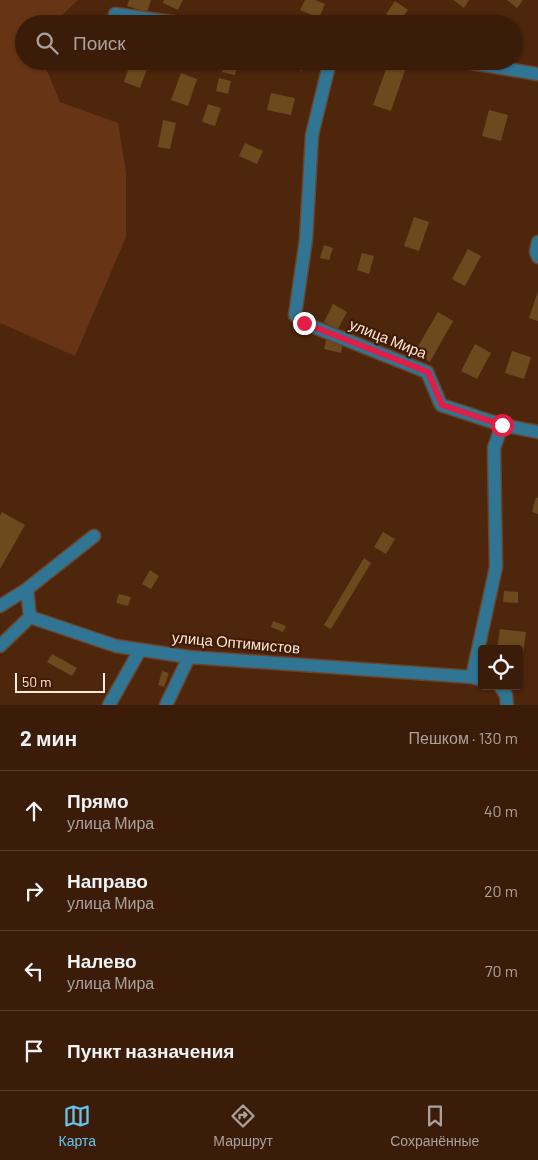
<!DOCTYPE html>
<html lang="ru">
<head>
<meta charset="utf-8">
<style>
	body { margin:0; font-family:Barlow,sans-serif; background:#452917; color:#f1f3f6 }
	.controls { position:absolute; right:15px; bottom:15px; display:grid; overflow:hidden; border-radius:5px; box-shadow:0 1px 4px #0004 }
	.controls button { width:45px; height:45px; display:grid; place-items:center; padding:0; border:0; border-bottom:1px solid #543a2a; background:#3a1c09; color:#f1f3f6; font:25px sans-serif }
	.scale { position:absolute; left:15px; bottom:12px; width:90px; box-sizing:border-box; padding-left:5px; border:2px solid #fde9de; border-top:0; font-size:14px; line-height:18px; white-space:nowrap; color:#fde9de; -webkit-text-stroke:4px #421b02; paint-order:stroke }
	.stop { position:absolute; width:15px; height:15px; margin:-11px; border:4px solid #e11d48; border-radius:50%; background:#fff }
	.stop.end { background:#e11d48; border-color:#fff; box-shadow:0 1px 5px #0008 }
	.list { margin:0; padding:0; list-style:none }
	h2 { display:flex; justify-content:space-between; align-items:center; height:65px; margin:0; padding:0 20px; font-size:21px }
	h2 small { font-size:16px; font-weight:400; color:#aba19c }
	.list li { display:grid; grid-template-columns:32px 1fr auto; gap:15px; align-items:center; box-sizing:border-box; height:80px; padding:0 20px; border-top:1px solid #543a2a }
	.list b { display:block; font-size:19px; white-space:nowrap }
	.list p { margin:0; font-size:16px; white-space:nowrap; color:#aba19c }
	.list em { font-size:16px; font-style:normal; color:#aba19c }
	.icon { flex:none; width:28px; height:28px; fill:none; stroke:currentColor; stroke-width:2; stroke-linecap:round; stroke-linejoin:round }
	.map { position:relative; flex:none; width:538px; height:705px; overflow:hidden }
	.search { position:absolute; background:#3a1c09; box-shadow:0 1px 4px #0004; left:15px; right:15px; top:15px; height:55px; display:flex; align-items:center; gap:12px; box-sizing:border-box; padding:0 18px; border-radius:28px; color:#aba19c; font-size:19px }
	.sheet { height:385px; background:#3a1c09 }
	nav { display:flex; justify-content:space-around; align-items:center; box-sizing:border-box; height:70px; border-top:1px solid #543a2a; background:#3a1c09; font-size:14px; color:#aba19c }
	nav a { display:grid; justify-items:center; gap:2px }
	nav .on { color:#67c4ef }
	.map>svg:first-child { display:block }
	.green { fill:#673515 }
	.building { fill:#6c4a1e }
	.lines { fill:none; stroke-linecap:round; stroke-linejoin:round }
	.minor-casing { stroke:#69452e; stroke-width:15 }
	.minor { stroke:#307593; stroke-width:12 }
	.route { stroke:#e11d48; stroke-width:6 }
	.labels { text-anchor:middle; stroke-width:4.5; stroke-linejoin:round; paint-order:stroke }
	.street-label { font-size:15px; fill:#fde9de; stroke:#421b02 }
</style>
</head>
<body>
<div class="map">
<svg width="538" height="705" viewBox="0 0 538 705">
	<rect width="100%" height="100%" fill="#4d260c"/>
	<path class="green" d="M0 0H78L53 24H24V61H43L60 102 118 123 126 172V237L75 356 0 323Z"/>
	<path class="building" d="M129 0H151L147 12 127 6Z
		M164 0H183L178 10 163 3Z
		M305 0H315L325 4 319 18 300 10Z
		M453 0H469L464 8Z
		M507 0H523L517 8Z
		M395 1 408 10 399 22 386 14Z
		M87 17 106 24H85Z
		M70 61H88L85 69 70 63Z
		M131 61H150L140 88 124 82Z
		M224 61H239L235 75 222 72Z
		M283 61H305L302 71 282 64Z
		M389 61 406 67 391 111 373 105Z
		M181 73 197 79 188 106 171 100Z
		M219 78 231 81 228 94 216 91Z
		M271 93 295 98 291 115 267 110Z
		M208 104 221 108 215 126 202 122Z
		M489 110 508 115 501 141 482 136Z
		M163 120 176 123 170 149 158 147Z
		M245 143 263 151 257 164 239 156Z
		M414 217 429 222 419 251 404 246Z
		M324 245 333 248 329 260 320 258Z
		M468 249 481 256 465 286 452 279Z
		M362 253 374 256 369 274 357 270Z
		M538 291V321L529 318Z
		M333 304 347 312 338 329 324 322Z
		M438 312 453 321 430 362 414 353Z
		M327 336 344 339 341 353 324 349Z
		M475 344 491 353 477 379 461 371Z
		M512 351 531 357 524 379 505 373Z
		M536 497 538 498V514L532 512Z
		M2 512 25 525 0 569V516Z
		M383 532 395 539 386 554 374 547Z
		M364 558 371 563 331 629 324 625Z
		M150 570 159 576 151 589 142 584Z
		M504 591 518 592V603L503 602Z
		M119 594 131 597 128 606 116 603Z
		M273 621 286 626 283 632 271 627Z
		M500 629 526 632 523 654 519 653V649H497Z
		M52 654 77 668 72 676 47 662Z
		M519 657 523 658 521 678H519Z
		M162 671 169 673 164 687 158 685Z"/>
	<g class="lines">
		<defs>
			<path id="minor" d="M115 14 186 24
				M330 61 312 135 306 239 295 315 304 323 427 372 441 405 502 425 538 432
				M459 61 538 74
				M538 242 536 252 538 257
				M27 589 30 617 116 646 189 657 472 677
				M0 606 27 589 94 536
				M0 646 30 617
				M482 680 472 677 496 567 494 448 502 425
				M500 686 506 695 507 705
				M109 705 140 650
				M166 705 189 657"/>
		</defs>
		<use href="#minor" class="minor-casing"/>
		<use href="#minor" class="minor"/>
	</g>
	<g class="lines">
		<path class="route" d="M304 323 428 372 442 405 502 425"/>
	</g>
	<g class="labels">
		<g class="street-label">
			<text transform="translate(388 339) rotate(22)" y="5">улица Мира</text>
			<text transform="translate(236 643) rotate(5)" y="5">улица Оптимистов</text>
		</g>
	</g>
</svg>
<div class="controls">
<button><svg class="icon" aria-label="locate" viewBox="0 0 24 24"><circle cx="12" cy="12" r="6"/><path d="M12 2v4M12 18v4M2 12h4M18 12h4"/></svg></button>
</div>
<div class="scale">50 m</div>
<div class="stop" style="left:502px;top:425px"></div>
<div class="stop end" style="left:304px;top:323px"></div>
<div class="search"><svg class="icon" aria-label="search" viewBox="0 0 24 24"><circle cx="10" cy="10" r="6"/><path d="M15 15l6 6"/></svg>Поиск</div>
</div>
<section class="sheet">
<h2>2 мин<small>Пешком · 130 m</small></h2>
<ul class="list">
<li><svg class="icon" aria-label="ahead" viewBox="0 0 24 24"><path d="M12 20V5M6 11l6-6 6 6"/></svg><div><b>Прямо</b><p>улица Мира</p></div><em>40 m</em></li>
<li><svg class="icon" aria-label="right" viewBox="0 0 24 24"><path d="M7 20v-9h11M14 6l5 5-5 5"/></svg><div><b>Направо</b><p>улица Мира</p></div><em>20 m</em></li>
<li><svg class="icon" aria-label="left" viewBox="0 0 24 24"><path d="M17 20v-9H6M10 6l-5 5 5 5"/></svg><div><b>Налево</b><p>улица Мира</p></div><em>70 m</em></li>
<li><svg class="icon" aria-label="arrive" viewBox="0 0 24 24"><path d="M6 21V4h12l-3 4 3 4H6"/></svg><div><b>Пункт назначения</b></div></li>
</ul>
</section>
<nav>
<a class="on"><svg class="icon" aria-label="map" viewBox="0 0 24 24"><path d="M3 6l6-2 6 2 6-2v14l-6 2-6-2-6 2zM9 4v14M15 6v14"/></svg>Карта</a>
<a><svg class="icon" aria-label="directions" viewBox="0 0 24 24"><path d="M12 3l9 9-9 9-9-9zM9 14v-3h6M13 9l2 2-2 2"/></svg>Маршрут</a>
<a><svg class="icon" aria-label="saved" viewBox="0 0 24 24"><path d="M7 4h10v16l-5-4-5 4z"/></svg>Сохранённые</a>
</nav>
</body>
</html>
